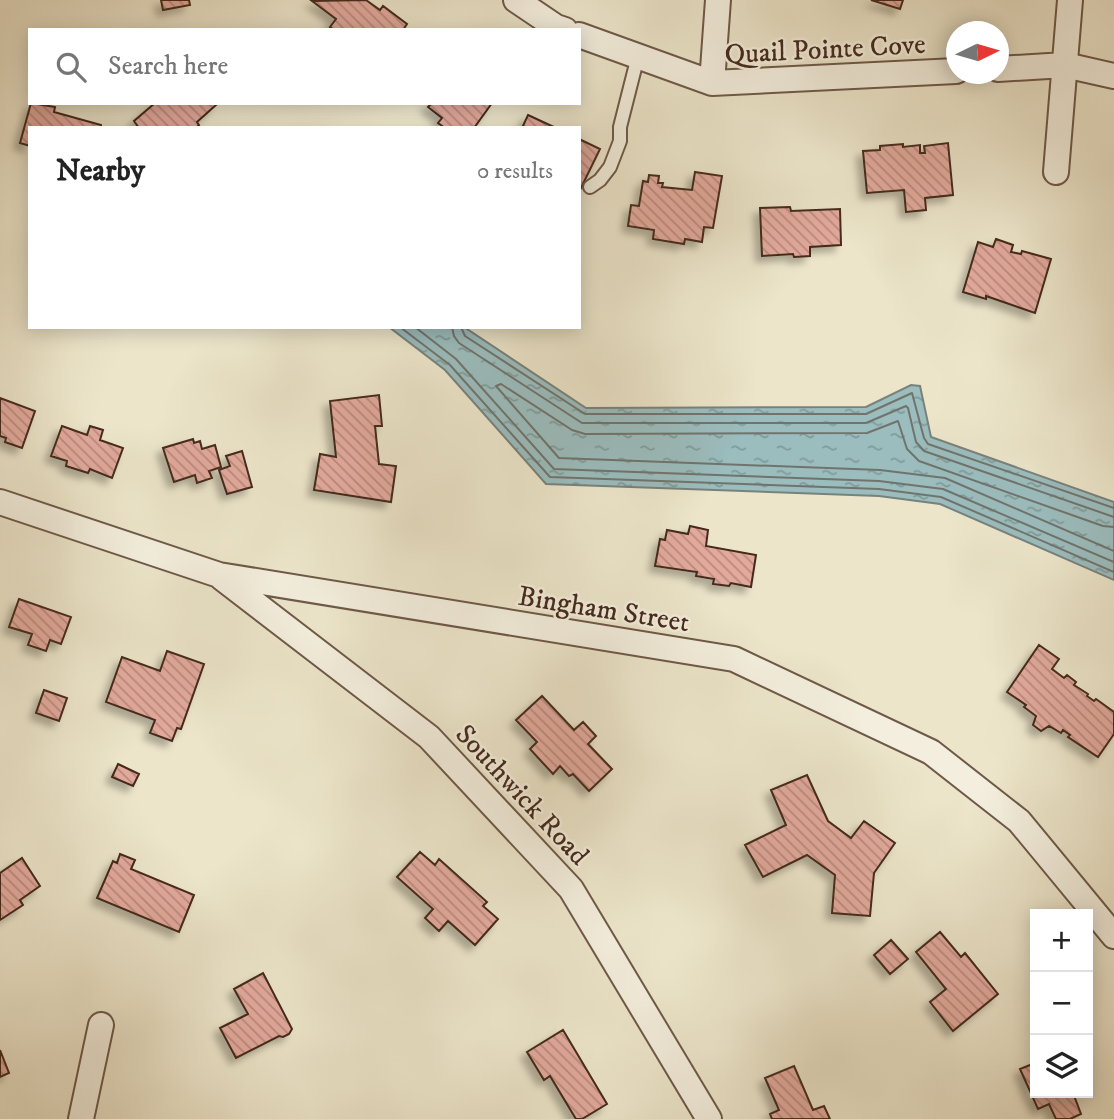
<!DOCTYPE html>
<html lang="en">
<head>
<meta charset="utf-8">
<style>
	body { margin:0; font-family:"IM FELL DW Pica",serif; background:#f2f2f2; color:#222 }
	.controls { position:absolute; right:21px; bottom:21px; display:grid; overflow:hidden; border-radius:0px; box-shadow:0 4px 18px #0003 }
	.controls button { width:63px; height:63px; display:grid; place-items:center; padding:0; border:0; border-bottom:2px solid #e0e0e0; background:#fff; color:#222; font:35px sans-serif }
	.compass { position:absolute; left:946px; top:21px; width:63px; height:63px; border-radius:50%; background:#fff; box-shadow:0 4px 18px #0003; rotate:85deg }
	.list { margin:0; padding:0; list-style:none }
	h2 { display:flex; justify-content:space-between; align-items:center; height:91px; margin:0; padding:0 28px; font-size:30px }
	h2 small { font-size:23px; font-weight:400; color:#767676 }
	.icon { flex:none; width:38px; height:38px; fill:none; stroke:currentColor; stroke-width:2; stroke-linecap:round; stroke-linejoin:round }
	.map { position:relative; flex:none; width:1114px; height:1119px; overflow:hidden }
	.search { position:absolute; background:#fff; box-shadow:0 4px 18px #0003; left:28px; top:28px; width:553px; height:77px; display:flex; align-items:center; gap:18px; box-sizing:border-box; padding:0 24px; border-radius:0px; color:#767676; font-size:26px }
	.panel { position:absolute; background:#fff; box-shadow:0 4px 18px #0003; left:28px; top:126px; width:553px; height:203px; border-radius:0px }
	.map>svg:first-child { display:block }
	.water { fill:url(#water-ripples); stroke:#78827d; stroke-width:2 }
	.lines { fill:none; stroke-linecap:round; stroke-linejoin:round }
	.shore { stroke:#70746d; stroke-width:2 }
	.building { fill:url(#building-back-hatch); stroke:#442a1c; stroke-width:2; filter:url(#shadow) }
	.lane-casing { stroke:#6e5948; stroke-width:16 }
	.street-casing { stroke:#6e5948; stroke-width:28 }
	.lane { stroke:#f3eedd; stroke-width:12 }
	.street { stroke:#f3eedd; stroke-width:24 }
	.labels { text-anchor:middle; stroke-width:5; stroke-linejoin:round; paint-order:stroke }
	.street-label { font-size:28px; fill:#442a1c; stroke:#f3eedd }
</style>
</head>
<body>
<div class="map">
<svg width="1114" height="1119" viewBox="0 0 1114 1119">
	<defs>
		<pattern id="water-ripples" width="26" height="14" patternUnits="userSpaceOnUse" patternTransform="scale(1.75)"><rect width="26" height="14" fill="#9bbdbe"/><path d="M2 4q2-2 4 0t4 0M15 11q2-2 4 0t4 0" fill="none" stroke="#809a9a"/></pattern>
		<pattern id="building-back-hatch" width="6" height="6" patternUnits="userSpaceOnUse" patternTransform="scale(1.75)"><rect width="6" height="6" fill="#e2a99c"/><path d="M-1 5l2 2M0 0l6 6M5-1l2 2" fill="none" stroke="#b98a7e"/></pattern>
		<filter id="shadow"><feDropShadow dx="-6" dy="6" stdDeviation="3.5" flood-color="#0004"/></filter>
	</defs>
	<rect width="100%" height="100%" fill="#ece5ca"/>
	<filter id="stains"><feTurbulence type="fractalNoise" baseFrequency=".00286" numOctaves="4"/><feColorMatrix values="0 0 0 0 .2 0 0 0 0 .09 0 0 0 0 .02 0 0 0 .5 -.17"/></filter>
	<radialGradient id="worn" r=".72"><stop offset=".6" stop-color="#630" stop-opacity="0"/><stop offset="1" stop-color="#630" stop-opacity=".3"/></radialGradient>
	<path class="water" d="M389 327H464L586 408 866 407 911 385 920 386 931 437 1114 502V580L940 504 879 496 546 484 445 370Z"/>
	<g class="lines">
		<path class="shore" d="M400 327 450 365 550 477 879 489 941 497 1114 572
			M415 327 456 359 554 469 879 481 943 489 1114 562
			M452 327 454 336 459 343 582 423H866L906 406 908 408 916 442 924 451 1114 517
			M461 327 465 336 585 414H866L912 393 924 438 928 444 1114 508
			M1114 527 1103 526 919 461 907 449 898 421 867 433 585 434 572 430 501 384 496 386 559 458 880 470 945 478 1114 551"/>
	</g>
	<path class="building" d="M161 0H189L190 5 163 10Z
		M366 0 380 10 383 6 407 24 403 30H334L330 27 336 19 312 1Z
		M871 0H903L900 9Z
		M31 103 55 107 54 112 101 125V128H30V146L20 143Z
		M155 103H214L216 105 197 122 199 125 196 128H139L134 121Z
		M428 103H492L474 128H445L438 123 442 118 428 107 430 105Z
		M528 115 556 128H522Z
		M579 139 600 149 579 192Z
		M948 143 953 195 925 198 926 210 906 212 904 190 867 193 863 151 880 150V146L903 144V147L920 145V153H925L924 146Z
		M695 172 722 176 713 228 704 227 702 242 685 239 684 244 653 239 654 230 628 226 631 205 639 206 643 181 648 182 649 175 659 176 658 183H663L662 187 692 190Z
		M790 207 791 211 840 209 841 245 810 247V256L794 257 793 254 762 256 760 208Z
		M996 239 1013 245 1011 252 1021 254 1022 251 1051 259 1035 313 986 296V299L963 292 978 242 993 247Z
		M379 395 382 426H375L379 464 396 466 391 502 314 490 320 454 336 457 330 401Z
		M0 398 35 411 22 448 5 442 6 438 0 436Z
		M62 426 87 435 90 426 103 430 100 440 123 448 112 478 90 469 88 473 66 466 67 461 51 456Z
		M193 439 194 443 200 441 202 449 215 445 221 467 209 471 212 478 197 483 195 475 174 482 163 448Z
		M242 451 252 487 227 494 219 470 230 466 226 456Z
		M690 526 708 530 706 546 756 555 751 587 731 583 729 586 713 584 714 579 696 576 697 572 655 566 660 539 665 540 667 530 688 534Z
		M19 599 71 617 61 644 50 640 46 651 28 645 32 634 9 627Z
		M1039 645 1059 659 1052 669 1064 678 1067 675 1076 682 1074 685 1088 694 1087 696 1094 701 1096 699 1114 712V734L1098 757 1068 737 1070 735 1063 730 1061 733 1049 726 1041 731 1033 725 1036 716 1024 707 1026 705 1007 692Z
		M167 651 204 664 181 729 177 728 172 741 150 733 155 720 106 702 122 657 160 671Z
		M44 690 67 698 59 721 36 713Z
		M542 696 574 730 583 722 596 736 588 744 612 769 589 791 573 774 569 776 560 766 553 774 530 749 537 742 516 720Z
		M118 764 139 774 133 786 112 777Z
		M807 775 828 821 851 838 864 821 895 843 874 873 870 916 832 913 835 875 807 855 763 877 745 845 786 825 771 790Z
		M420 852 435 865 439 859 487 902 483 906 498 919 475 945 448 921 439 931 425 918 433 909 397 877Z
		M120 854 135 860 131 869 194 895 179 932 97 898 113 861 117 863Z
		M22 858 40 886 20 900 23 905 0 920V873Z
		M940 932 961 957 965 953 998 994 953 1031 930 1002 946 989 916 952Z
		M891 940 908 959 890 974 874 955Z
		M263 973 292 1029 289 1034 283 1037 279 1036 236 1058 220 1028 248 1014 234 989Z
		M563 1030 607 1104 582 1119H576L550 1076 544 1080 527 1052Z
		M0 1050 9 1073 0 1077Z
		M1035 1063V1093H1073L1081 1114 1070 1119H1056L1049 1104 1038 1109 1020 1069Z
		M794 1066 813 1110 824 1106 830 1119H772L770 1114 779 1110 765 1078Z"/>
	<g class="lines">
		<defs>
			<path id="lane" d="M590 187 600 180 610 167 620 141V127L638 56"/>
			<path id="street" d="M516 0 556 27 565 30
				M579 35 712 83 956 71
				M998 69 1065 65 1114 76
				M712 83 718 0
				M1056 172 1070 0
				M0 502 219 575 734 659 931 752 1019 821 1114 936
				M222 578 429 737 571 889 709 1119
				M81 1119 101 1025"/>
		</defs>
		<use href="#lane" class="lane-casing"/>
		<use href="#street" class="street-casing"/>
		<use href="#lane" class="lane"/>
		<use href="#street" class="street"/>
	</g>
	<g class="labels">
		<g class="street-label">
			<text transform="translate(825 48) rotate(-3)" y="10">Quail Pointe Cove</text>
			<text transform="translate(604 608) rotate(9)" y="10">Bingham Street</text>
			<text transform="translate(523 794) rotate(47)" y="10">Southwick Road</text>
		</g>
	</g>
	<rect width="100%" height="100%" filter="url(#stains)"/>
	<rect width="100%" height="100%" fill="url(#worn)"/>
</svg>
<div class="controls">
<button>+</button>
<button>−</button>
<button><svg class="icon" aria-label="layers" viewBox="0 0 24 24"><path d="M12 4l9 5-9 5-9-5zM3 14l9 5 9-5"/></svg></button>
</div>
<svg class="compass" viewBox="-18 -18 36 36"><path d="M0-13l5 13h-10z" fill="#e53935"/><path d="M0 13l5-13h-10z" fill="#767676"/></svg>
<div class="search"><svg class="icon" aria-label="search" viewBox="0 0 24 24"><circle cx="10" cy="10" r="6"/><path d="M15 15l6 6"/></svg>Search here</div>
<section class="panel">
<h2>Nearby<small>0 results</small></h2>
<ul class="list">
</ul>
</section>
</div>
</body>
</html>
